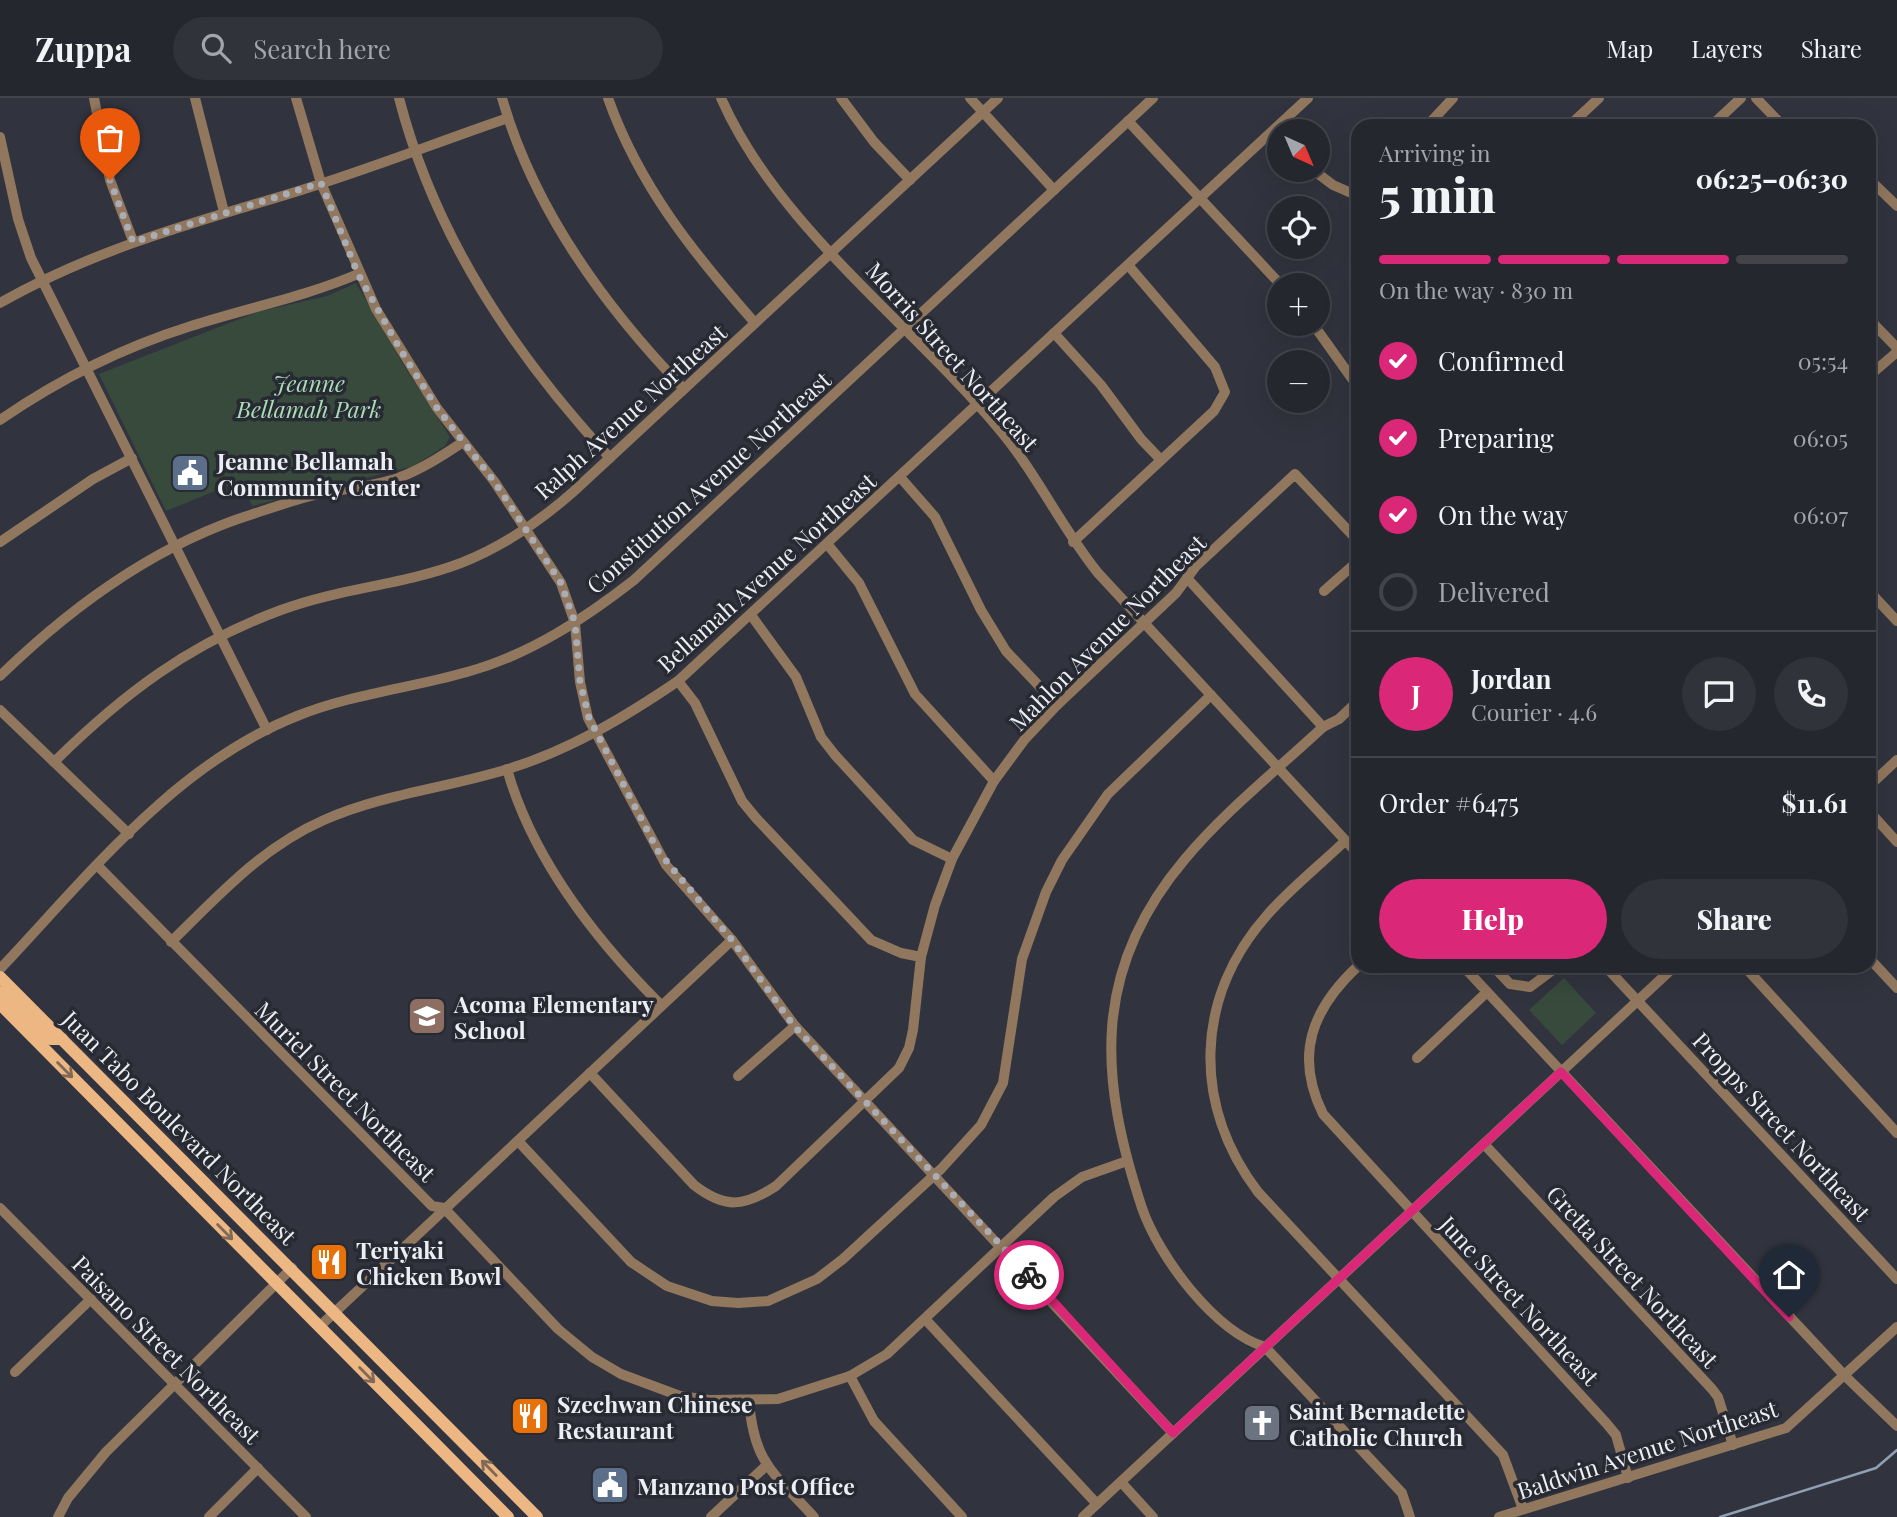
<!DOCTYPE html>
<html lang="en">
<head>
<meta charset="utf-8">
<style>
  :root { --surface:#25272e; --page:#31333a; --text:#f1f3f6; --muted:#a3a5aa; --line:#42444a; --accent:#db2777 }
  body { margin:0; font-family:"Playfair Display",serif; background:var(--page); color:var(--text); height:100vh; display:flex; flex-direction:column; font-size:26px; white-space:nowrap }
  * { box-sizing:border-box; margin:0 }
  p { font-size:23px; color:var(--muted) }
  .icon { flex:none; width:38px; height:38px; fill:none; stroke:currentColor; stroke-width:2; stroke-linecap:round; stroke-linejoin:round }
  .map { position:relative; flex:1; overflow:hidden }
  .panel { position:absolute; left:1351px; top:21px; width:525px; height:854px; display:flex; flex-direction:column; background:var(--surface); border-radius:21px; box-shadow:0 7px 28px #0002,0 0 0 2px var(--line) }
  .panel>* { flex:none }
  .needle { width:46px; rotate:136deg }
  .fabs { position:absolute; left:1267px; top:21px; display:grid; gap:14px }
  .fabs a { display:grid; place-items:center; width:63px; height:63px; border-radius:50%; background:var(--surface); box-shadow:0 7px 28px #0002,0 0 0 2px var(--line); font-size:35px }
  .pin { position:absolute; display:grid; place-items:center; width:60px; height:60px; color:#fff; margin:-72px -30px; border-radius:50% 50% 50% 0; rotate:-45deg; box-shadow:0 0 7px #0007 }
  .pin .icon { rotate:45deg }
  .courier { position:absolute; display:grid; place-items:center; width:70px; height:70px; margin:-35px; border:5px solid #db2777; border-radius:50%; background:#fff; color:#222; box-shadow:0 2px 9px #0007 }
  .overview em { font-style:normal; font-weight:800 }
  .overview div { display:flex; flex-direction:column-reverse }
  .overview { display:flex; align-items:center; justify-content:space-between; height:119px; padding:0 28px }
  h1 { font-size:46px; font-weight:800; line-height:52px }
  .bar { display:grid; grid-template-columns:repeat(4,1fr); gap:10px 7px; align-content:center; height:84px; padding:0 28px }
  .bar i { height:9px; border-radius:5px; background:var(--line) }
  .bar .active { background:var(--accent) }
  .bar p { grid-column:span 4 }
  .line { display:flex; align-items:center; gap:18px; padding:0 28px; border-top:2px solid var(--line) }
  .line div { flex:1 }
  .round { display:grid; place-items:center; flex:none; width:74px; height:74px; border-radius:37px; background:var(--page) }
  ol { padding:0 28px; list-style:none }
  li { display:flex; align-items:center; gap:21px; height:77px }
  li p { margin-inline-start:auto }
  li .icon { padding:7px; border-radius:50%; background:var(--accent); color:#fff; stroke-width:4 }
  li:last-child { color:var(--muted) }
  li i { width:38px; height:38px; border:4px solid var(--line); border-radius:50% }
  .primary-button { display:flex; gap:14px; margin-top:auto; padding:14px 28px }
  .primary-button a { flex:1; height:80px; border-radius:42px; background:var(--accent); color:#fff; font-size:28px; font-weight:800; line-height:80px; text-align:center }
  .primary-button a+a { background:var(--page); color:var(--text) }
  header { display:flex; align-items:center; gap:42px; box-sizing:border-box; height:98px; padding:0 35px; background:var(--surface); border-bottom:2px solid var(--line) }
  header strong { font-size:33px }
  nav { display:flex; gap:38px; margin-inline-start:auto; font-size:24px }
  .search { width:490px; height:63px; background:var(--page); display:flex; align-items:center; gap:18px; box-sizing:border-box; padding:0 24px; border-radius:38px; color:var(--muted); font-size:26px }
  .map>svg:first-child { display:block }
</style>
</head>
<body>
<header>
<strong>Zuppa</strong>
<div class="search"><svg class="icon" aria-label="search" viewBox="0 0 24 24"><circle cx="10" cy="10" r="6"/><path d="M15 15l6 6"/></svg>Search here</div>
<nav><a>Map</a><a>Layers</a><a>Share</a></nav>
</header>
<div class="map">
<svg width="1897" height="1419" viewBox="0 0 1897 1419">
  <rect width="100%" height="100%" fill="#31343e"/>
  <!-- green -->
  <g fill="#374a3b">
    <polygon points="356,185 403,266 450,339 445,348 414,368 252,408 242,382 166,413 99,276 257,214 327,198"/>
    <polygon points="1564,880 1596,915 1562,947 1529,912"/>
  </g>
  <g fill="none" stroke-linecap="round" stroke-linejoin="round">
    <!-- stream -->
    <polyline stroke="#90a0b4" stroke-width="2.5" points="1720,1419 1876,1370 1897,1352"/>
    <!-- minor -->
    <g stroke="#91775e" stroke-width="10">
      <polyline points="94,0 110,82 133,143"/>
      <polyline points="195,0 224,114"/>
      <polyline points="296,0 321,85 376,211 437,310 494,383 561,485 575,525 580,584 588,620 666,767 732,842 795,928 1173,1335"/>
      <path d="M399 0C435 139 514 256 610 360"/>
      <path d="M502 0C534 112 604 208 684 291"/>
      <path d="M608 0C639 88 695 157 755 225"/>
      <path d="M721 0C777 128 911 225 999 331 1037 376 1061 429 1098 475L1358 756"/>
      <polyline points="841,0 874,44 910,82"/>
      <polyline points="970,0 1054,92"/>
      <polyline points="1756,0 1783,28"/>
      <polyline points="1128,23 1281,187"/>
      <polyline points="1427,28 1453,0"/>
      <polyline points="1569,28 1599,0"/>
      <polyline points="1711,28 1741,0"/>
      <polyline points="0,39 18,121 31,160 267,632"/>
      <polyline points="1313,72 1333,87 1358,98"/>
      <polyline points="1869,81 1897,108"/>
      <path d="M0 205C86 156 177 129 272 101 352 78 429 47 508 20"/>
      <polyline points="1869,221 1897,250"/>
      <polyline points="1313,226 1358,289"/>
      <polyline points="1054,235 1101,287 1141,341 1161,362"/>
      <polyline points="1869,278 1897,254"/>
      <path d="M0 322C58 282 124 249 191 228 247 210 304 199 358 176"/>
      <polyline points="900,379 935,419 981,512 1006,553 1057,607"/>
      <polyline points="0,444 93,381 132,360"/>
      <polyline points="1073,444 1214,313 1225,294 1215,269 1128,167"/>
      <polyline points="828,447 859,485 915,596 994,683"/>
      <polyline points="1187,480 1323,629"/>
      <polyline points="1324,493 1358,463"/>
      <polyline points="1869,493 1897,523"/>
      <polyline points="751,517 796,579 821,639 835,657 913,742 952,761"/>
      <path d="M0 578C72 508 157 446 253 416 274 409 294 402 315 397 342 391 372 389 398 380 422 371 442 358 463 344"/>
      <polyline points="678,583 695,605 742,703 756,720 871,842 901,855 921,859"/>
      <path d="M1358 603 1339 621 1323 629C1277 672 1225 713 1185 761 1091 872 1099 980 1142 1110 1159 1159 1214 1233 1265 1249L1402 1395 1410 1419"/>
      <polyline points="0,612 129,736"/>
      <path d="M54 664C123 596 189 546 281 512 340 490 403 487 461 465 502 449 540 423 573 394L998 0"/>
      <path d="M507 671C532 760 597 843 661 907"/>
      <polyline points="1869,688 1897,662"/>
      <polyline points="1869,713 1897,744"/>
      <path d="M1345 743C1320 767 1291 790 1268 816 1194 899 1192 1007 1258 1094L1503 1357 1523 1411"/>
      <polyline points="98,768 432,1108 444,1110 558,1231 592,1259 621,1276 680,1298 709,1302 778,1301 850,1278 887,1256 1054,1099 1082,1079 1127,1063"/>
      <path d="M171 844C218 798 262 749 324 722 383 696 447 690 508 671 570 652 625 619 678 583L1308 0"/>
      <polyline points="1869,860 1897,890"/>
      <path d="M1358 868C1312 911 1294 957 1323 1016L1607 1326 1616 1337 1628 1380"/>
      <polyline points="1463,868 1844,1277 1897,1328"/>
      <polyline points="1493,868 1510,886 1530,889 1558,868"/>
      <polyline points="1605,868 1897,1181"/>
      <polyline points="1744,868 1897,1035"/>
      <path d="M0 871C88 778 175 666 297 618 352 596 411 590 467 574 529 557 584 521 634 482L1153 0"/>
      <polyline points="1417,960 1487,894"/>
      <path d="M590 975 694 1087C725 1111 744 1109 776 1088L899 970 909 950 913 932 921 859 935 807 952 761 994 683 1025 641 1057 607 1176 495 1196 468 1295 376 1358 443"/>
      <polyline points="738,978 795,928"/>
      <polyline points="518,1043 631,1164 667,1188 712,1203 738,1205 768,1203 817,1181 843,1161 941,1071 981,1027 1003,985 1022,861 1046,794 1062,762 1108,696 1211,597"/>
      <polyline points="1484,1046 1712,1291 1718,1299 1733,1347"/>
      <polyline points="0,1110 306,1419"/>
      <polyline points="926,1222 1097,1406"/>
      <polyline points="319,1229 732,842"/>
      <polyline points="15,1274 91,1201"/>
      <polyline points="850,1278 874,1323 962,1419"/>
      <path d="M749 1303C754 1366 774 1375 814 1419"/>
      <polyline points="1121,1384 1153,1419"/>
      <polyline points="58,1419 68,1400 106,1354 292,1170"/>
      <polyline points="209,1419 258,1370"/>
      <polyline points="711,1419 767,1367"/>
      <polyline points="1083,1419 1675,868"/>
      <polyline points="1499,1419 1786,1330 1897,1229"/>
    </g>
    <!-- major -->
    <g stroke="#edb784" stroke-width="12">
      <polyline points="0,879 537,1419"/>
      <polyline points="0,894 50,941 62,941"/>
      <polyline points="0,906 508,1419"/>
    </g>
  </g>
  <!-- one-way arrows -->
  <defs><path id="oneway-shaft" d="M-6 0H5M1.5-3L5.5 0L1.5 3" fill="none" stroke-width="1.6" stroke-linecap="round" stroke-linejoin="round" transform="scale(1.75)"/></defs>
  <g stroke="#816957">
    <use href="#oneway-shaft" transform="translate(65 972) rotate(45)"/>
    <use href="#oneway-shaft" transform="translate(225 1134) rotate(45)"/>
    <use href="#oneway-shaft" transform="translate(367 1277) rotate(45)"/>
    <use href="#oneway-shaft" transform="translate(489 1370) rotate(-134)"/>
  </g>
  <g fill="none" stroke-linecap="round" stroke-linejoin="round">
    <!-- done -->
    <polyline stroke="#abadb4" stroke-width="7" stroke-dasharray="0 12.6" points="110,82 133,144 321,85 358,176 400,251 437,310 494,383 561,485 575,525 580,584 589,620 658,753 732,842 794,928 1029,1177"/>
    <!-- route -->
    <polyline stroke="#db2777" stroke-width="9" points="1029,1177 1173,1335 1561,974 1789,1219"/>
  </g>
  <!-- icons -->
  <defs>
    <g id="civic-square" transform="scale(2.0125)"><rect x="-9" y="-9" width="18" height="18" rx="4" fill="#5c6f8a" stroke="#282a33"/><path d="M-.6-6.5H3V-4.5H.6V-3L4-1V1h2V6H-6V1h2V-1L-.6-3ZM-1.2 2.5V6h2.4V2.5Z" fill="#fff"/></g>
    <g id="school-square" transform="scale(2.0125)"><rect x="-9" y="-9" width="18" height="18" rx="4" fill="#8d6e63" stroke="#282a33"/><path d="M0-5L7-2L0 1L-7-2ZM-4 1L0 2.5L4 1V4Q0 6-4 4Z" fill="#fff"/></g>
    <g id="restaurant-square" transform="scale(2.0125)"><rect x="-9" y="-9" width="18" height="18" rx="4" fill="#e8710a" stroke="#282a33"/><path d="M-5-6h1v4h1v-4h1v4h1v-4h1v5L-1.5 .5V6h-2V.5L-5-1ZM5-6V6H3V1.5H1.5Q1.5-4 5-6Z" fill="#fff"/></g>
    <g id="church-square" transform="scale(2.0125)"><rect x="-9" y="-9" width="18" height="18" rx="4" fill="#6b7280" stroke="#282a33"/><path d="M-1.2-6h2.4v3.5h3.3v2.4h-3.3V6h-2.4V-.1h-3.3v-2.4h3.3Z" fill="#fff"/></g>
  </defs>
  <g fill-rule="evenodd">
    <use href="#civic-square" x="190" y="375"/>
    <use href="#school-square" x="427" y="918"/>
    <use href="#restaurant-square" x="329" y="1164"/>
    <use href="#restaurant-square" x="530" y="1318"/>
    <use href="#church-square" x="1262" y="1325"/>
    <use href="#civic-square" x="610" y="1387"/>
  </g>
  <g text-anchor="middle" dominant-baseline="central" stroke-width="7" stroke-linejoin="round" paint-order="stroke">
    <!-- street labels -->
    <g font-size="23" fill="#eceef4" stroke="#282a33">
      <text transform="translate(953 258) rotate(48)">Morris Street Northeast</text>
      <text transform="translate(630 313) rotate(-42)">Ralph Avenue Northeast</text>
      <text transform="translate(708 384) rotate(-42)">Constitution Avenue Northeast</text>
      <text transform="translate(766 474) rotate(-42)">Bellamah Avenue Northeast</text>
      <text transform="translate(1107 534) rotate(-45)">Mahlon Avenue Northeast</text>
      <text transform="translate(346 993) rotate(45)">Muriel Street Northeast</text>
      <text transform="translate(1782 1028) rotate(47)">Propps Street Northeast</text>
      <text transform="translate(180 1029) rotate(45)">Juan Tabo Boulevard Northeast</text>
      <text transform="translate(1633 1178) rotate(47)">Gretta Street Northeast</text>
      <text transform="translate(1520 1202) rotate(47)">June Street Northeast</text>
      <text transform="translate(167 1251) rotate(45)">Paisano Street Northeast</text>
      <text transform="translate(1647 1351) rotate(-18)">Baldwin Avenue Northeast</text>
    </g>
    <!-- park labels -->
    <g font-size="23" font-style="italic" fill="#a9ddb5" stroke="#282a33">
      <text x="309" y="284">Jeanne<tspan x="309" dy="26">Bellamah Park</tspan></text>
    </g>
    <!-- poi labels -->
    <g font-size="23" font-weight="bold" fill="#eceef4" stroke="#282a33" text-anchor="start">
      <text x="217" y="362">Jeanne Bellamah<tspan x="217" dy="26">Community Center</tspan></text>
      <text x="454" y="905">Acoma Elementary<tspan x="454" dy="26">School</tspan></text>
      <text x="356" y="1151">Teriyaki<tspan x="356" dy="26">Chicken Bowl</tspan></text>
      <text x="557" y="1305">Szechwan Chinese<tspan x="557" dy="26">Restaurant</tspan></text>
      <text x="1289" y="1312">Saint Bernadette<tspan x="1289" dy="26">Catholic Church</tspan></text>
      <text x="637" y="1387">Manzano Post Office</text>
    </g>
  </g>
</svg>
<div class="fabs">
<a><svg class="needle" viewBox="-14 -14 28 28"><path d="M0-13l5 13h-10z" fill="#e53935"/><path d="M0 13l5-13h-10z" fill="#a3a5aa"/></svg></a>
<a><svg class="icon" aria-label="locate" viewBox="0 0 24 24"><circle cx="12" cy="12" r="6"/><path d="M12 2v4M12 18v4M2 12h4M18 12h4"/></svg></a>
<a>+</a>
<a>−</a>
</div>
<div class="pin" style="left:110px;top:82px;background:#ea580c"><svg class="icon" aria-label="bag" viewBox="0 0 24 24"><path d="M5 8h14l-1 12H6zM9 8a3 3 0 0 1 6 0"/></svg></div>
<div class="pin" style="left:1789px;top:1219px;background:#1f2937"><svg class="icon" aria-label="home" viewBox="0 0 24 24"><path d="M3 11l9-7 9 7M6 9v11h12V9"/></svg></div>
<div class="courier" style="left:1029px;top:1177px"><svg class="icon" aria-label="bike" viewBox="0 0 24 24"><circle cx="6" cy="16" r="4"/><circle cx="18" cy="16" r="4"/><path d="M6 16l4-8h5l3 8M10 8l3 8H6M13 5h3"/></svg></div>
<section class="panel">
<div class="overview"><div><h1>5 min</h1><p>Arriving in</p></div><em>06:25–06:30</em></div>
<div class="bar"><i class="active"></i><i class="active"></i><i class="active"></i><i></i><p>On the way · 830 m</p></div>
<ol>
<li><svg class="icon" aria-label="check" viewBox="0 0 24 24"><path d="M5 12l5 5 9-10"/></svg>Confirmed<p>05:54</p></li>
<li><svg class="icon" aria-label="check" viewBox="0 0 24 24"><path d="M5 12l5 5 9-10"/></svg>Preparing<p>06:05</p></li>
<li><svg class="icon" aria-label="check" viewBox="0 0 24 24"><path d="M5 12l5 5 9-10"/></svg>On the way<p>06:07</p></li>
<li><i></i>Delivered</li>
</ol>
<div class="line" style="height:126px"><b class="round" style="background:var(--accent);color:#fff">J</b><div><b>Jordan</b><p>Courier · 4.6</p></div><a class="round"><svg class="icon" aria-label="chat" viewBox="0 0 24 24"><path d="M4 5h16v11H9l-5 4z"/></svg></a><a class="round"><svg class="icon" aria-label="phone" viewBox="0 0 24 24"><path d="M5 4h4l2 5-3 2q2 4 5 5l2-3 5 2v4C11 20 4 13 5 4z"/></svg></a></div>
<div class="line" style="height:91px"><div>Order #6475</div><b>$11.61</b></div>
<div class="primary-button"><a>Help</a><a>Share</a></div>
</section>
</div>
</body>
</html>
